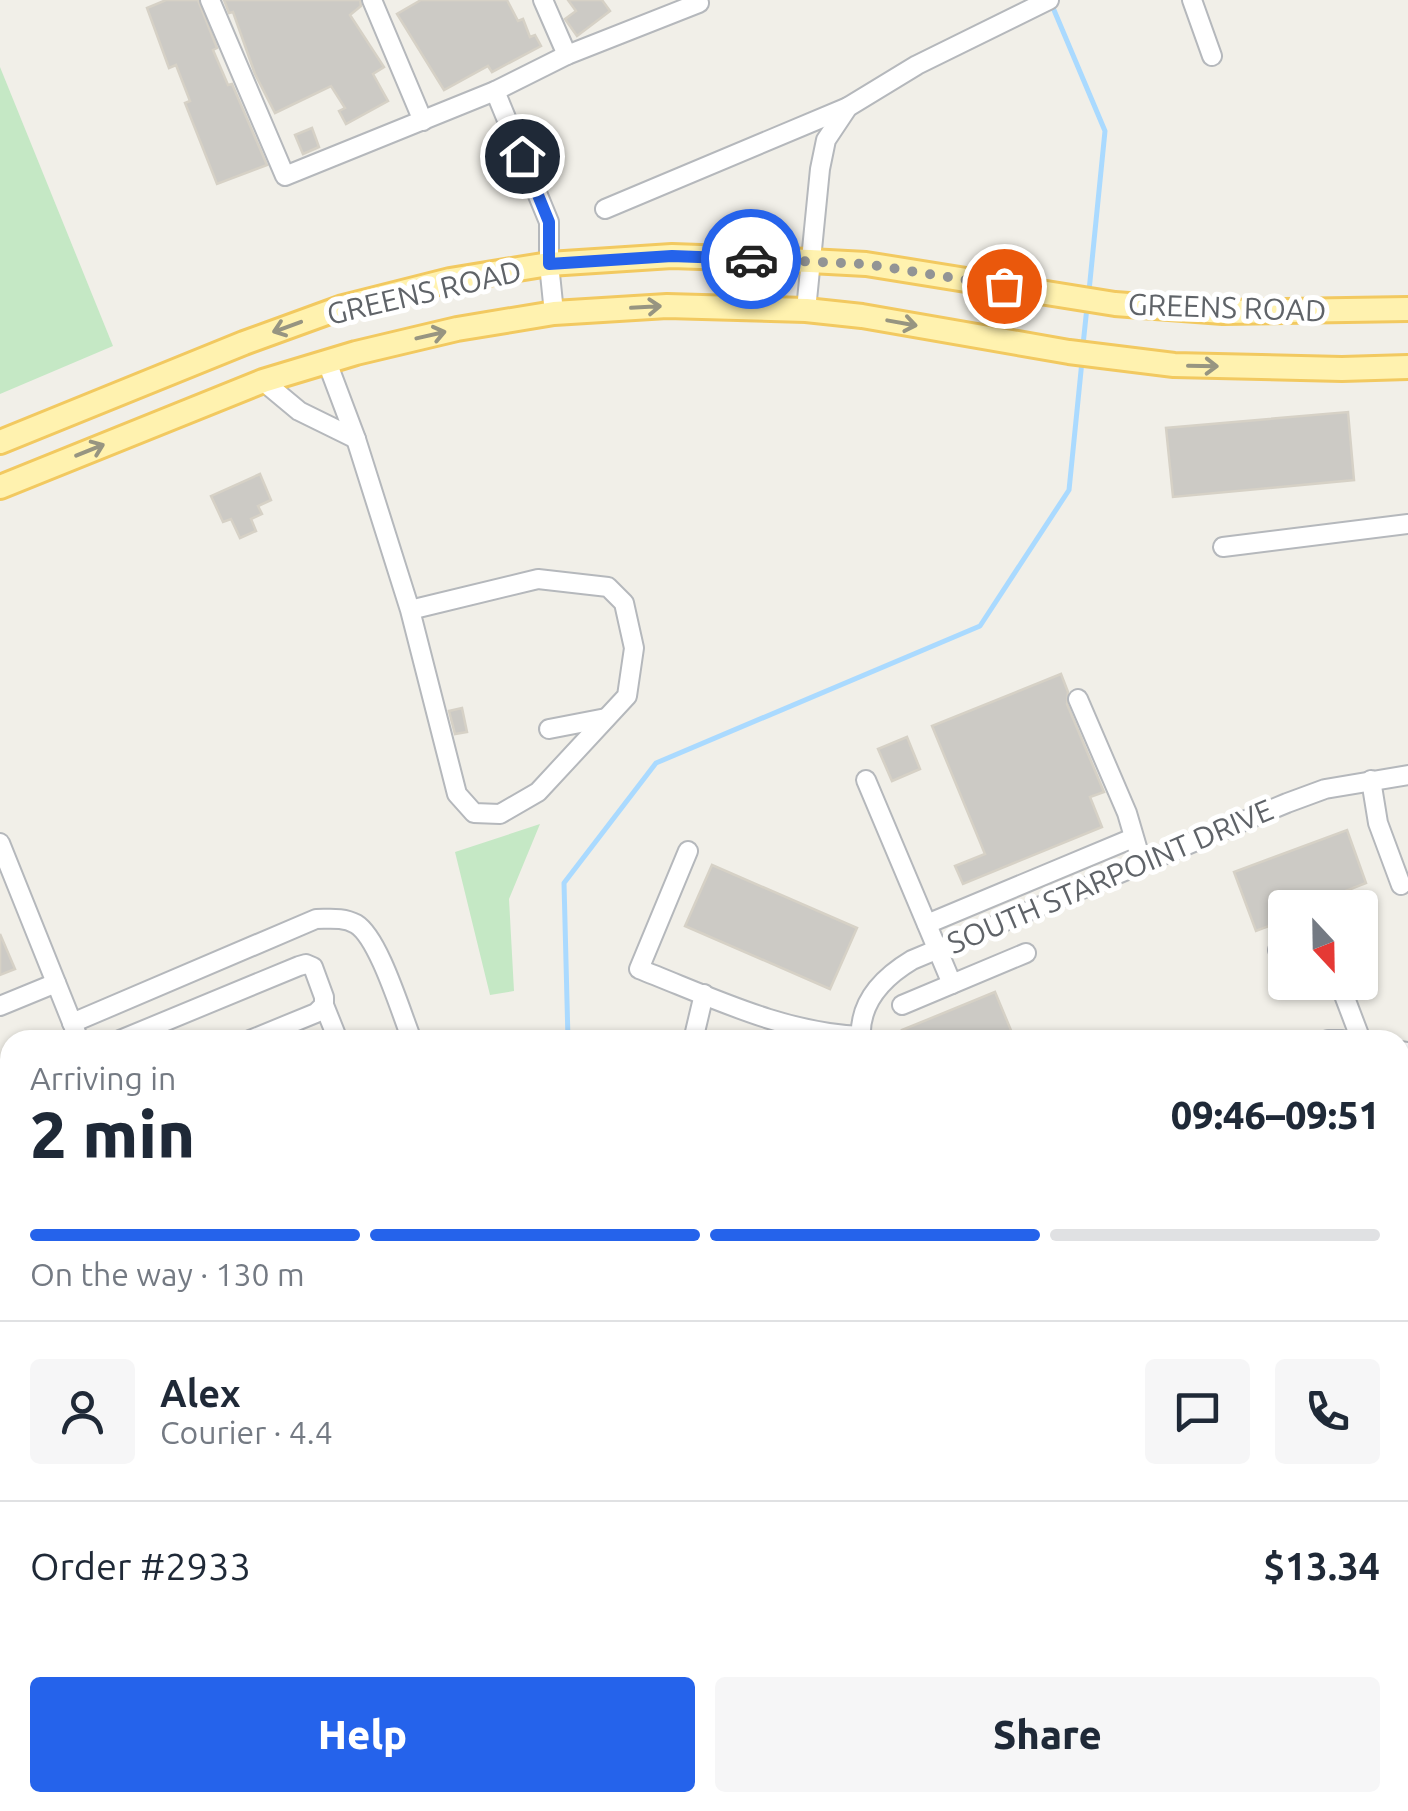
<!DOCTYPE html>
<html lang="en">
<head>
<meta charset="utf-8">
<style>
  :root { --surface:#fff; --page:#f6f6f7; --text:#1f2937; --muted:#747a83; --line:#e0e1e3; --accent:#2563eb }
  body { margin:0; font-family:Ubuntu,sans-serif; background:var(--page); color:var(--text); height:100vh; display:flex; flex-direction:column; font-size:38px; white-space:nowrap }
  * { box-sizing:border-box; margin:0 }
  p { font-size:32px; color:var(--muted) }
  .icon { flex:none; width:55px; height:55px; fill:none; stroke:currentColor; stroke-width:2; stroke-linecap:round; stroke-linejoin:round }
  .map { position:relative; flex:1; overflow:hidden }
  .details { position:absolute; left:0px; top:1030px; width:1410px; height:782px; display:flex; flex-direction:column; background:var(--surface); border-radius:30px 30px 0 0; box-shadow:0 2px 8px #0004 }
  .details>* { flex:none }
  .needle { width:65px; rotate:158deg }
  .fabs { position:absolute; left:1268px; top:890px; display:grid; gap:20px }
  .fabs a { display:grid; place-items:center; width:110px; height:110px; border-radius:10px; background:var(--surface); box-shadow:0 2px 8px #0004; font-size:50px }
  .pin { position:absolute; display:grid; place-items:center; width:85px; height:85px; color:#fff; margin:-42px; border:5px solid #fff; border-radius:50%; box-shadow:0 2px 10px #0007 }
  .courier { position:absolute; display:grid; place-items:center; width:100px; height:100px; margin:-50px; border:8px solid #2563eb; border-radius:50%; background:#fff; color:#222; box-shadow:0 2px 12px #0007 }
  .head em { font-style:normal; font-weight:800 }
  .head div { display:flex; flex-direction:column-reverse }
  .head { display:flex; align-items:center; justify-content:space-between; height:170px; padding:0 30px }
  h1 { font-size:65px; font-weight:800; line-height:75px }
  .bar { display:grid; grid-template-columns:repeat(4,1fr); gap:15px 10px; align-content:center; height:120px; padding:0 30px }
  .bar i { height:12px; border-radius:8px; background:var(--line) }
  .bar .selected { background:var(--accent) }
  .bar p { grid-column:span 4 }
  .line { display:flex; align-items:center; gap:25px; padding:0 30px; border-top:2px solid var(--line) }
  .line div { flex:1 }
  .round { display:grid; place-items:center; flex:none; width:105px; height:105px; border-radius:10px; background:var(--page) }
  .button { display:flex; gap:20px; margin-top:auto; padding:20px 30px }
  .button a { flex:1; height:115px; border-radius:10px; background:var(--accent); color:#fff; font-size:40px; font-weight:800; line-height:115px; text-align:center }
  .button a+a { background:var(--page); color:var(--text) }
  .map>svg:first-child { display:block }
</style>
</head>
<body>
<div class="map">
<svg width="1408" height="1811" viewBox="0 0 1408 1811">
  <rect width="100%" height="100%" fill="#f1efe8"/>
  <!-- green -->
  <g fill="#c5e8c5">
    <polygon points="0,67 113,346 0,394"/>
    <polygon points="540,824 509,899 514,991 490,995 455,852"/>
  </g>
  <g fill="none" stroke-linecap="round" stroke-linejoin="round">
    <!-- stream -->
    <g stroke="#aadaff" stroke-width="5">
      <polyline points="1051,3 1105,131 1089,291"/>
      <polyline points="1083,345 1087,307"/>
      <polyline points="568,1040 564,883 656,763 980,626 1069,490 1082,361"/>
    </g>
  </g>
  <!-- building -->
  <g fill="#cccac5" stroke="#d6d1c6" stroke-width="2.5">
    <polygon points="166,0 198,0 217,48 213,50 228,85 232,84 267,165 217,184 185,103 190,101 176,65 169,68 147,8"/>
    <polygon points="224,0 360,0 361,6 350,15 384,67 373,74 388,101 346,124 339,111 345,108 331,86 275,113 255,74 233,12 229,13"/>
    <polygon points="421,0 507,0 518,21 523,19 530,37 535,35 541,46 492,72 488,66 444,90 397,14"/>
    <polygon points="568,0 602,0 610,11 577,36 565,19 576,11"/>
    <polygon points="312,128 319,147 303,154 295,135"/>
    <polygon points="1348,412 1354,480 1173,497 1166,428"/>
    <polygon points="260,474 271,500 258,506 262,514 251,519 256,531 240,538 231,519 223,522 211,496"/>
    <polygon points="1061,674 1068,692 1067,704 1104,792 1090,797 1102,827 963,884 955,866 985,854 932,726"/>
    <polygon points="462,708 467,732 455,734 449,711"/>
    <polygon points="907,737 920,769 892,781 878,749"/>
    <polygon points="1347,830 1366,883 1338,894 1341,900 1320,908 1285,908 1285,920 1256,931 1234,872"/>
    <polygon points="712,865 857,928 830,989 685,926"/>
    <polygon points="0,934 15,969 0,975"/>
    <polygon points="995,992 1015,1040 906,1040 902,1030"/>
  </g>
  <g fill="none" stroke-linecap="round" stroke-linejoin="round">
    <!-- minor casing -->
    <g stroke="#b5b8bc" stroke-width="22">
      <g id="minor">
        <polyline points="210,0 285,176 495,91 567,55 699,3"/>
        <polyline points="372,0 423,121"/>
        <polyline points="543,0 567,55"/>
        <polyline points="1192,0 1212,56"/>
        <polyline points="495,91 549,222 549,264 554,313"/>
        <polyline points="605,209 848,107"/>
        <polyline points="806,310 820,169 826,140 848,107 917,65 1049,0"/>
        <polyline points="327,362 356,439 410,610 457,794 474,813 500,814 538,792 627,696 634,648 624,603 608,587 538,579 410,610"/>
        <polyline points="263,381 299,411 356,439"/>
        <polyline points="1223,547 1408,524"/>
        <polyline points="1078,699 1127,813 1137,847"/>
        <polyline points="549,729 606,718"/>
        <polyline points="866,780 952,984"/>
        <polyline points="1371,780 1378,823 1401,885"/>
        <polyline points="0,843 79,1040"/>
        <path d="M688 851 639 969C711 997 783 1033 861 1036"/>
        <polyline points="927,924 1133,838"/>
        <polyline points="1278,950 1285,947"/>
        <polyline points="1339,982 1361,1040"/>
        <polyline points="324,1005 338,1040"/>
        <polyline points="902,1005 1026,953"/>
        <polyline points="0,1006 56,983"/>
        <path d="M72 1023 316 919C330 919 343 917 356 924 379 938 401 1013 412 1040"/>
        <polyline points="120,1040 299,966 306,964 313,967 324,997 324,1005 316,1013 250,1040"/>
        <polyline points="696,1040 695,1032 704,994"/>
        <path d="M861 1040C858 1003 882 978 912 960L1287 803 1325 789 1408 775"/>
        <polyline points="1328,1040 1342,1040"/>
        <polyline points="1400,1051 1408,1052"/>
        <polyline points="0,1135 10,1131"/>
        <polyline points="1400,1180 1408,1136"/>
        <polyline points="1400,1266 1408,1267"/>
        <polyline points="0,1353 10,1379"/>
        <polyline points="1400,1428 1408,1471"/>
        <polyline points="1400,1710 1408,1706"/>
        <polyline points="187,1802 191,1811"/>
        <polyline points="350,1811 371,1802"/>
        <polyline points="1130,1811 1158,1802"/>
      </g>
    </g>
    <!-- major casing -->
    <g stroke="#f2c960" stroke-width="28">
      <g id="major">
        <polyline points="0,442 244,343 343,307 450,280 549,264 672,256 810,261 866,264 1115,304 1223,312 1408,309"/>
        <polyline points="0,487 263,381 356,353 457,329 554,313 667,306 806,310 862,316 1069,352 1174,365 1342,369 1408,367"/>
      </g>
    </g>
    <!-- highway casing -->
    <g stroke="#f9ab00" stroke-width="30">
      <g id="highway">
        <polyline points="1400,1586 1408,1582"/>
        <polyline points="1400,1615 1408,1612"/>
        <polyline points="749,1811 782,1802"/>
        <polyline points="863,1811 891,1802"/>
      </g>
    </g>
    <!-- minor -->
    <use href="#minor" stroke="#fff" stroke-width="18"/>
    <!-- major -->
    <use href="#major" stroke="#fff2af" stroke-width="22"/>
    <!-- highway -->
    <use href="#highway" stroke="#fde293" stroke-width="25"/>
  </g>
  <!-- one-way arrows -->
  <defs><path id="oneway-shaft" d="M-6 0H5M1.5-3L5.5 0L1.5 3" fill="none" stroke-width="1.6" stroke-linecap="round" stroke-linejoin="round" transform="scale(2.5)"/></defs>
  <g stroke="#979581">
    <use href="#oneway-shaft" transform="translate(646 307) rotate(-3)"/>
    <use href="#oneway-shaft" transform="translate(902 323) rotate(10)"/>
    <use href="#oneway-shaft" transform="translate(287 327) rotate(160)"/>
    <use href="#oneway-shaft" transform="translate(431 335) rotate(-13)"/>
    <use href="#oneway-shaft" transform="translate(1203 366) rotate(1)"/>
    <use href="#oneway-shaft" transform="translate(90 450) rotate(-22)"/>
  </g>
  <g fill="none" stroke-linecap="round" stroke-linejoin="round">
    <!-- done -->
    <polyline stroke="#929495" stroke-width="10" stroke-dasharray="0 18" points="751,259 866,264 1004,286"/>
    <!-- route -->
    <polyline stroke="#2563eb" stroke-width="12" points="522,156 549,222 549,264 672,256 751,259"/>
  </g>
  <g text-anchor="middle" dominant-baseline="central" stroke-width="10" stroke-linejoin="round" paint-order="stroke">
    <!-- street labels -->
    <g font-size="30" fill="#5f6368" stroke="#fff">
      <text transform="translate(424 292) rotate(-13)">GREENS ROAD</text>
      <text transform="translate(1227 307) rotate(2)">GREENS ROAD</text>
      <text transform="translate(1110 876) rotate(-23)">SOUTH STARPOINT DRIVE</text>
    </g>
  </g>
</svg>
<div class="fabs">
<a><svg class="needle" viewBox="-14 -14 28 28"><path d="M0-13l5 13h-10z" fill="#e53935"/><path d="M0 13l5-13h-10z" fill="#747a83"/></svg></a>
</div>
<div class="pin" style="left:1004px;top:286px;background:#ea580c"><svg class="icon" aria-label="bag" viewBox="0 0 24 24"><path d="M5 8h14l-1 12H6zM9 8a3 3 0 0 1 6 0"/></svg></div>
<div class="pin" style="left:522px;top:156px;background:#1f2937"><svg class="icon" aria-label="home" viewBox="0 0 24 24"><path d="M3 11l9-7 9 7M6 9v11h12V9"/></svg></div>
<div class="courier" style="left:751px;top:259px"><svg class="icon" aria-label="car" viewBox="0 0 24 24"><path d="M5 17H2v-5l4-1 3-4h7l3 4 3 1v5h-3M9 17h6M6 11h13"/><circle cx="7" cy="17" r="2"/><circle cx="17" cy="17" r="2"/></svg></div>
<section class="details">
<div class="head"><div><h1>2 min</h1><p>Arriving in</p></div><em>09:46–09:51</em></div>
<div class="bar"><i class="selected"></i><i class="selected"></i><i class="selected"></i><i></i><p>On the way · 130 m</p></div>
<div class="line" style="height:180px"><a class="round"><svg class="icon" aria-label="person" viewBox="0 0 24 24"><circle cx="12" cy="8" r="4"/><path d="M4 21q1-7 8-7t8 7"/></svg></a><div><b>Alex</b><p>Courier · 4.4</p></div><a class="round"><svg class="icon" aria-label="chat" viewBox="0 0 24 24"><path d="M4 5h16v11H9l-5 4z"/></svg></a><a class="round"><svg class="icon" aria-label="phone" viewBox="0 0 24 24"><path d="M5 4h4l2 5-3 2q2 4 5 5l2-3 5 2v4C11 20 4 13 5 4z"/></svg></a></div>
<div class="line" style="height:130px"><div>Order #2933</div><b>$13.34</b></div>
<div class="button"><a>Help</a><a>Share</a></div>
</section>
</div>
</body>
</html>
